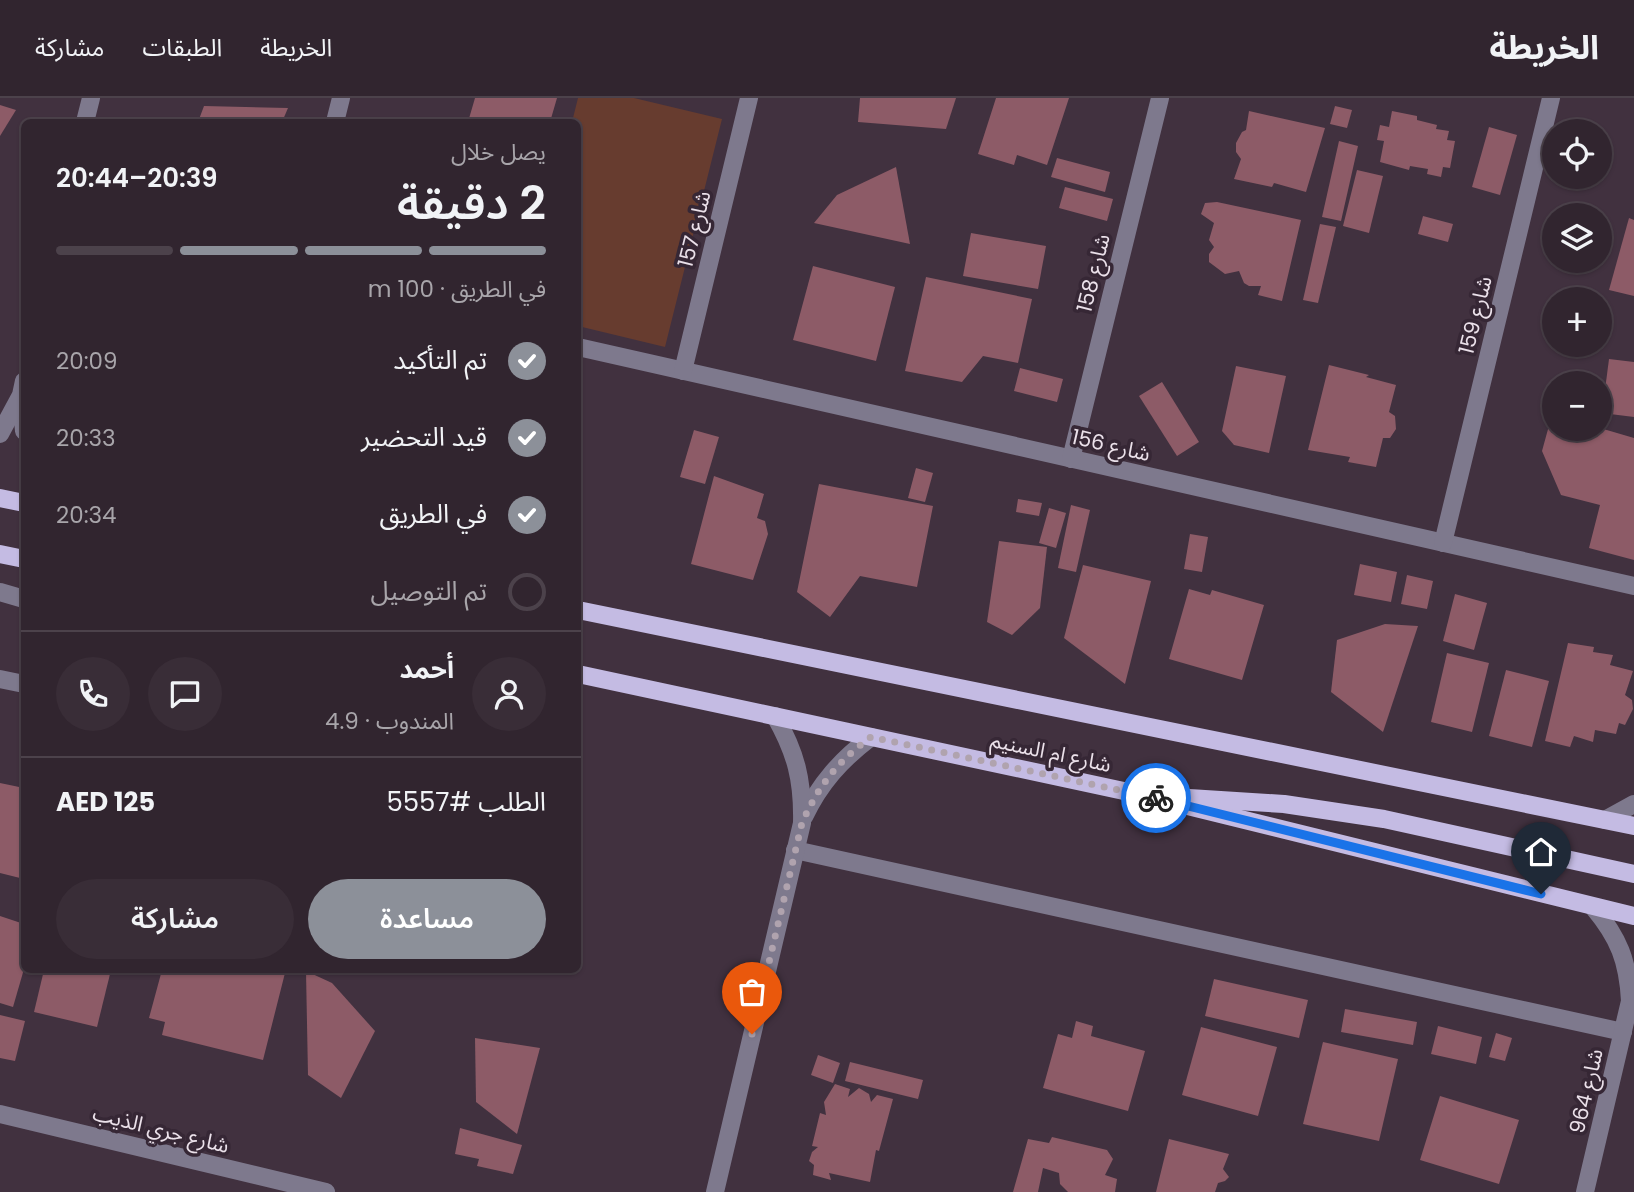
<!DOCTYPE html>
<html lang="ar">
<head>
<meta charset="utf-8">
<style>
  :root { --surface:#31252f; --page:#392d37; --text:#f1f3f6; --muted:#a8a5aa; --line:#4c424b; --accent:#8c9099 }
  body { margin:0; font-family:Poppins,"Noto Sans Arabic",sans-serif; background:var(--page); color:var(--text); direction:rtl; height:100vh; display:flex; flex-direction:column; font-size:26px; white-space:nowrap }
  * { box-sizing:border-box; margin:0 }
  p { font-size:23px; color:var(--muted) }
  .icon { flex:none; width:38px; height:38px; fill:none; stroke:currentColor; stroke-width:2; stroke-linecap:round; stroke-linejoin:round }
  .map { position:relative; flex:1; overflow:hidden; direction:ltr }
  .side { position:absolute; left:21px; top:21px; width:560px; height:854px; display:flex; flex-direction:column; background:var(--surface); border-radius:10px; box-shadow:0 2px 5px #0004,0 0 0 2px var(--line); direction:rtl }
  .side>* { flex:none }
  .fabs { position:absolute; left:1542px; top:21px; display:grid; gap:14px }
  .fabs a { display:grid; place-items:center; width:70px; height:70px; border-radius:50%; background:var(--surface); box-shadow:0 2px 5px #0004,0 0 0 2px var(--line); font-size:35px }
  .pin { position:absolute; display:grid; place-items:center; width:60px; height:60px; color:#fff; margin:-72px -30px; border-radius:50% 50% 50% 0; rotate:-45deg; box-shadow:0 0 7px #0007 }
  .pin .icon { rotate:45deg }
  .courier { position:absolute; display:grid; place-items:center; width:70px; height:70px; margin:-35px; border:5px solid #1a73e8; border-radius:50%; background:#fff; color:#222; box-shadow:0 2px 9px #0007 }
  .headline em { font-style:normal; font-weight:600 }
  .headline div { display:flex; flex-direction:column-reverse }
  .headline { display:flex; align-items:center; justify-content:space-between; height:119px; padding:0 35px }
  h1 { font-size:46px; font-weight:600; line-height:52px }
  .bar { display:grid; grid-template-columns:repeat(4,1fr); gap:10px 7px; align-content:center; height:84px; padding:0 35px }
  .bar i { height:9px; border-radius:5px; background:var(--line) }
  .bar .on { background:var(--accent) }
  .bar p { grid-column:span 4 }
  .line { display:flex; align-items:center; gap:18px; padding:0 35px; border-top:2px solid var(--line) }
  .line div { flex:1 }
  .round { display:grid; place-items:center; flex:none; width:74px; height:74px; border-radius:37px; background:var(--page) }
  ol { padding:0 35px; list-style:none }
  li { display:flex; align-items:center; gap:21px; height:77px }
  li p { margin-inline-start:auto }
  li .icon { padding:7px; border-radius:50%; background:var(--accent); color:#fff; stroke-width:4 }
  li:last-child { color:var(--muted) }
  li i { width:38px; height:38px; border:4px solid var(--line); border-radius:50% }
  .action { display:flex; gap:14px; margin-top:auto; padding:14px 35px }
  .action a { flex:1; height:80px; border-radius:42px; background:var(--accent); color:#fff; font-size:28px; font-weight:600; line-height:80px; text-align:center }
  .action a+a { background:var(--page); color:var(--text) }
  header { display:flex; align-items:center; gap:42px; box-sizing:border-box; height:98px; padding:0 35px; background:var(--surface); border-bottom:2px solid var(--line) }
  header strong { font-size:33px }
  nav { display:flex; gap:38px; margin-inline-start:auto; font-size:24px }
  .map>svg:first-child { display:block }
</style>
</head>
<body>
<header>
<strong>الخريطة</strong>
<nav><a>الخريطة</a><a>الطبقات</a><a>مشاركة</a></nav>
</header>
<div class="map">
<svg width="1634" height="1094" viewBox="0 0 1634 1094">
  <rect width="100%" height="100%" fill="#41313f"/>
  <!-- green -->
  <polygon fill="#673c2f" points="578,0 634,0 722,21 665,249 578,228 578,24 572,24"/>
  <!-- building -->
  <g fill="#8d5b67">
    <polygon points="475,0 557,0 550,24 468,24"/>
    <polygon points="860,0 956,0 946,31 858,24"/>
    <polygon points="996,0 1069,0 1047,67 1017,57 1014,67 978,56"/>
    <polygon points="0,7 16,12 0,38"/>
    <polygon points="204,8 288,10 282,24 198,24"/>
    <polygon points="1335,8 1352,12 1347,30 1330,26"/>
    <polygon points="1249,13 1325,30 1306,94 1274,85 1272,89 1234,81 1241,61 1236,54 1236,45 1242,34 1246,32"/>
    <polygon points="1392,13 1417,18 1417,22 1437,27 1436,31 1449,33 1447,42 1455,43 1450,70 1443,69 1441,79 1427,76 1428,71 1410,68 1409,72 1380,64 1384,43 1377,42 1380,27 1389,29"/>
    <polygon points="1489,29 1517,37 1500,97 1472,89"/>
    <polygon points="1339,43 1358,48 1341,123 1322,119"/>
    <polygon points="1057,60 1110,74 1105,94 1051,79"/>
    <polygon points="896,69 910,146 814,125 837,97"/>
    <polygon points="1357,72 1383,78 1369,135 1343,128"/>
    <polygon points="1065,89 1113,101 1107,123 1059,110"/>
    <polygon points="1217,104 1301,122 1282,203 1258,197 1261,188 1249,188 1244,185 1239,173 1225,176 1209,164 1209,156 1214,149 1209,142 1214,125 1201,116 1205,105"/>
    <polygon points="1423,118 1453,126 1448,144 1418,136"/>
    <polygon points="1629,120 1634,122 1634,198 1609,192"/>
    <polygon points="1320,126 1336,129 1318,205 1303,202"/>
    <polygon points="971,135 1046,148 1038,191 963,178"/>
    <polygon points="813,168 895,189 876,263 793,242"/>
    <polygon points="926,179 1032,201 1018,265 983,258 962,284 905,273"/>
    <polygon points="1609,261 1634,264 1634,319 1602,315"/>
    <polygon points="1329,267 1369,277 1366,279 1396,287 1389,314 1395,318 1396,331 1390,340 1383,340 1376,369 1348,364 1350,359 1308,352"/>
    <polygon points="1236,268 1286,278 1269,355 1234,347 1222,333"/>
    <polygon points="1020,270 1063,281 1057,304 1014,293"/>
    <polygon points="1162,284 1199,344 1177,358 1139,298"/>
    <polygon points="1553,313 1554,331 1600,330 1634,340 1634,462 1589,450 1600,407 1561,397 1542,353"/>
    <polygon points="694,332 719,339 705,386 680,379"/>
    <polygon points="916,370 933,375 925,404 908,400"/>
    <polygon points="714,378 764,396 757,420 765,423 768,436 753,482 691,466"/>
    <polygon points="819,386 933,408 917,489 860,478 830,519 797,494"/>
    <polygon points="1018,401 1042,405 1039,418 1016,414"/>
    <polygon points="1071,407 1090,412 1076,474 1058,470"/>
    <polygon points="1049,410 1066,415 1056,450 1039,445"/>
    <polygon points="1190,436 1208,439 1202,474 1184,471"/>
    <polygon points="999,443 1047,449 1040,510 1012,537 987,524"/>
    <polygon points="1360,466 1397,474 1391,504 1354,497"/>
    <polygon points="1083,467 1151,483 1125,586 1064,540"/>
    <polygon points="1407,477 1433,483 1427,511 1401,506"/>
    <polygon points="1189,491 1210,497 1212,492 1264,507 1242,582 1169,561"/>
    <polygon points="1455,496 1487,505 1474,552 1443,543"/>
    <polygon points="1385,526 1418,528 1383,634 1331,594 1337,542"/>
    <polygon points="1568,545 1594,549 1593,554 1613,557 1610,567 1633,573 1625,597 1632,602 1633,611 1625,627 1619,625 1616,636 1595,632 1593,644 1574,638 1570,649 1545,643"/>
    <polygon points="1447,555 1489,565 1472,634 1431,624"/>
    <polygon points="1506,572 1549,583 1532,649 1489,638"/>
    <polygon points="0,685 24,690 24,781 0,775"/>
    <polygon points="0,818 24,826 24,871 13,909 0,905"/>
    <polygon points="44,872 111,872 97,929 34,914"/>
    <polygon points="162,872 272,872 285,875 263,962 162,937 165,924 149,920"/>
    <polygon points="306,873 332,885 375,933 341,1000 308,977"/>
    <polygon points="1214,881 1308,902 1299,940 1205,918"/>
    <polygon points="1345,911 1417,924 1413,947 1341,934"/>
    <polygon points="0,917 25,923 15,963 0,960"/>
    <polygon points="1076,923 1093,928 1091,938 1145,953 1128,1013 1043,990 1058,936 1072,940"/>
    <polygon points="1438,928 1482,939 1476,966 1431,956"/>
    <polygon points="1201,929 1277,949 1258,1018 1182,997"/>
    <polygon points="1496,935 1512,940 1505,963 1489,959"/>
    <polygon points="475,940 540,950 517,1036 476,1004"/>
    <polygon points="1323,944 1398,961 1379,1043 1303,1026"/>
    <polygon points="818,957 840,965 833,985 811,977"/>
    <polygon points="850,964 923,982 918,1001 845,983"/>
    <polygon points="835,986 850,991 848,999 859,990 869,996 871,1004 877,997 893,1001 879,1053 876,1052 870,1084 829,1075 831,1082 813,1077 814,1067 809,1063 812,1054 818,1049 812,1048 820,1015 826,1017 824,1004"/>
    <polygon points="1440,998 1519,1022 1499,1086 1420,1062"/>
    <polygon points="460,1030 522,1047 513,1076 477,1068 479,1061 455,1056"/>
    <polygon points="1052,1039 1107,1052 1113,1061 1105,1077 1117,1081 1115,1094 1068,1094 1060,1086 1059,1075 1043,1070 1038,1094 1013,1094 1028,1041 1049,1045"/>
    <polygon points="1169,1041 1229,1056 1223,1071 1229,1079 1225,1083 1218,1085 1215,1094 1156,1094"/>
  </g>
  <g fill="none" stroke-linecap="round" stroke-linejoin="round">
    <!-- minor -->
    <g stroke="#7e798d" stroke-width="18">
      <polyline points="85,24 91,0"/>
      <polyline points="335,24 341,0"/>
      <polyline points="578,249 1634,488"/>
      <polyline points="683,273 749,0"/>
      <polyline points="21,301 24,333"/>
      <polyline points="0,336 21,297 24,283"/>
      <polyline points="1071,361 1160,0"/>
      <polyline points="1443,445 1551,0"/>
      <polyline points="0,494 24,501"/>
      <polyline points="0,581 24,586"/>
      <path d="M804 719C820 685 841 662 871 639"/>
      <polyline points="1605,722 1634,706"/>
      <polyline points="795,752 1623,934"/>
      <polyline points="0,1016 326,1094"/>
      <path d="M715 1094 802 725C803 682 796 655 775 618"/>
      <path d="M1585 1094 1630 903C1628 863 1619 840 1593 809"/>
    </g>
    <!-- major -->
    <g stroke="#c4bbe3" stroke-width="18">
      <polyline points="0,400 24,405"/>
      <polyline points="0,456 24,461"/>
      <polyline points="578,512 1634,728"/>
      <polyline points="578,576 1147,698 1634,818"/>
      <polyline points="1189,700 1284,706 1384,721 1634,776"/>
    </g>
  </g>
  <g fill="none" stroke-linecap="round" stroke-linejoin="round">
    <!-- done -->
    <path stroke="#b0a3ae" stroke-width="7" stroke-dasharray="0 12.6" d="M752 936 802 725C819 687 837 664 871 639L1156 700"/>
    <!-- route -->
    <polyline stroke="#1a73e8" stroke-width="9" points="1156,700 1541,796"/>
  </g>
  <g text-anchor="middle" dominant-baseline="central" stroke-width="7" stroke-linejoin="round" paint-order="stroke">
    <!-- street labels -->
    <g font-size="21" fill="#ebe1ea" stroke="#362735">
      <text transform="translate(694 131) rotate(-76)">شارع 157</text>
      <text transform="translate(1093 175) rotate(-76)">شارع 158</text>
      <text transform="translate(1475 217) rotate(-76)">شارع 159</text>
      <text transform="translate(1111 347) rotate(13)">شارع 156</text>
      <text transform="translate(1051 654) rotate(12)">شارع ام السنيم</text>
      <text transform="translate(1586 993) rotate(-77)">شارع 964</text>
      <text transform="translate(161 1031) rotate(14)">شارع جري الذيب</text>
    </g>
  </g>
</svg>
<div class="fabs">
<a><svg class="icon" aria-label="locate" viewBox="0 0 24 24"><circle cx="12" cy="12" r="6"/><path d="M12 2v4M12 18v4M2 12h4M18 12h4"/></svg></a>
<a><svg class="icon" aria-label="layers" viewBox="0 0 24 24"><path d="M12 4l9 5-9 5-9-5zM3 14l9 5 9-5"/></svg></a>
<a>+</a>
<a>−</a>
</div>
<div class="pin" style="left:752px;top:936px;background:#ea580c"><svg class="icon" aria-label="bag" viewBox="0 0 24 24"><path d="M5 8h14l-1 12H6zM9 8a3 3 0 0 1 6 0"/></svg></div>
<div class="pin" style="left:1541px;top:796px;background:#1f2937"><svg class="icon" aria-label="home" viewBox="0 0 24 24"><path d="M3 11l9-7 9 7M6 9v11h12V9"/></svg></div>
<div class="courier" style="left:1156px;top:700px"><svg class="icon" aria-label="bike" viewBox="0 0 24 24"><circle cx="6" cy="16" r="4"/><circle cx="18" cy="16" r="4"/><path d="M6 16l4-8h5l3 8M10 8l3 8H6M13 5h3"/></svg></div>
<section class="side">
<div class="headline"><div><h1>2 دقيقة</h1><p>يصل خلال</p></div><em>20:39–20:44</em></div>
<div class="bar"><i class="on"></i><i class="on"></i><i class="on"></i><i></i><p>في الطريق · 100 m</p></div>
<ol>
<li><svg class="icon" aria-label="check" viewBox="0 0 24 24"><path d="M5 12l5 5 9-10"/></svg>تم التأكيد<p>20:09</p></li>
<li><svg class="icon" aria-label="check" viewBox="0 0 24 24"><path d="M5 12l5 5 9-10"/></svg>قيد التحضير<p>20:33</p></li>
<li><svg class="icon" aria-label="check" viewBox="0 0 24 24"><path d="M5 12l5 5 9-10"/></svg>في الطريق<p>20:34</p></li>
<li><i></i>تم التوصيل</li>
</ol>
<div class="line" style="height:126px"><a class="round"><svg class="icon" aria-label="person" viewBox="0 0 24 24"><circle cx="12" cy="8" r="4"/><path d="M4 21q1-7 8-7t8 7"/></svg></a><div><b>أحمد</b><p>المندوب · 4.9</p></div><a class="round"><svg class="icon" aria-label="chat" viewBox="0 0 24 24"><path d="M4 5h16v11H9l-5 4z"/></svg></a><a class="round"><svg class="icon" aria-label="phone" viewBox="0 0 24 24"><path d="M5 4h4l2 5-3 2q2 4 5 5l2-3 5 2v4C11 20 4 13 5 4z"/></svg></a></div>
<div class="line" style="height:91px"><div>الطلب #5557</div><b>AED 125</b></div>
<div class="action"><a>مساعدة</a><a>مشاركة</a></div>
</section>
</div>
</body>
</html>
